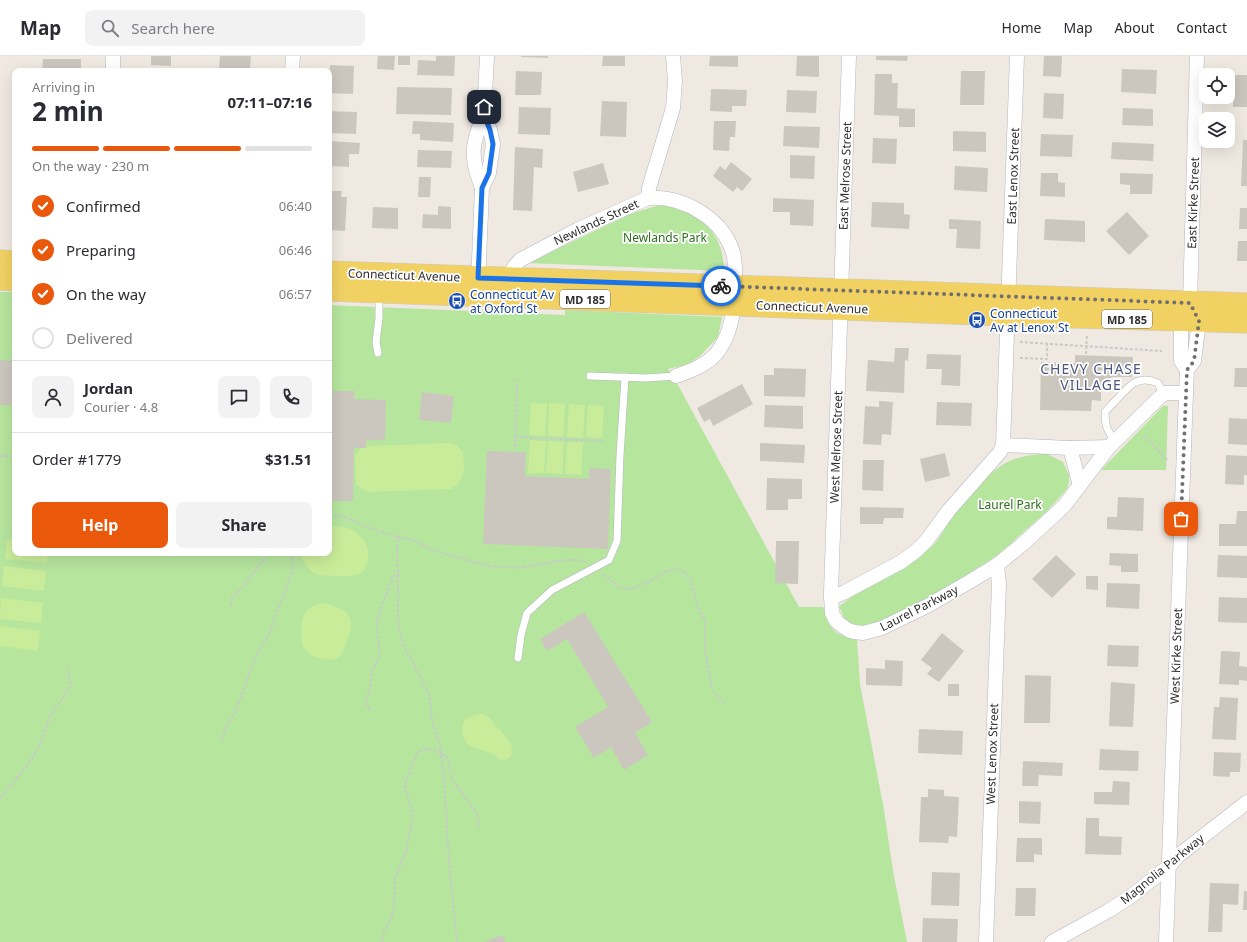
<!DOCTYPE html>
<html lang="en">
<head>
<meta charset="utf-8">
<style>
  :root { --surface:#fff; --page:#f2f2f3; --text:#2b2b33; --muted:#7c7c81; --line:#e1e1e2; --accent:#ea580c }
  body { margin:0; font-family:"Noto Sans",sans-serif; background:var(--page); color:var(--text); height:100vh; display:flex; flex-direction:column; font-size:15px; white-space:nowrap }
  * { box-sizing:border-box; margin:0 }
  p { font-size:13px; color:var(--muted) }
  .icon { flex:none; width:22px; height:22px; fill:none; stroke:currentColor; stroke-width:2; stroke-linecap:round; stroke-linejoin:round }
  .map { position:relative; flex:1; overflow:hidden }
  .panel { position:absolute; left:12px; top:12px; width:320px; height:488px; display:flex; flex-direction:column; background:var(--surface); border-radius:8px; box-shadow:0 4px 16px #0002 }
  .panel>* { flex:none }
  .fabs { position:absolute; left:1199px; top:12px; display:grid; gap:8px }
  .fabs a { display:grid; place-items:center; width:36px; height:36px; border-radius:8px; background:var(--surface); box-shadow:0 4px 16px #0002; font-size:20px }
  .pin { position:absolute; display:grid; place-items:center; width:34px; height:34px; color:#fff; margin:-17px; border-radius:8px; box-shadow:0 2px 6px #0006 }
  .courier { position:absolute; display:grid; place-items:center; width:40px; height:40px; margin:-20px; border:3px solid #1a73e8; border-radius:50%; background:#fff; color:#222; box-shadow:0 1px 5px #0007 }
  .summary em { font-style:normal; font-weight:700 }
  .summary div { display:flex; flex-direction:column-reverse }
  .summary { display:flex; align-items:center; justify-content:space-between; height:68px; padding:0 20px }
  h1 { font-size:26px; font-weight:700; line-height:30px }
  .bar { display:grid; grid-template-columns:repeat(4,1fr); gap:6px 4px; align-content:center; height:48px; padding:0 20px }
  .bar i { height:5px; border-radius:3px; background:var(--line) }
  .bar .selected { background:var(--accent) }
  .bar p { grid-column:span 4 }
  .line { display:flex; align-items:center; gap:10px; padding:0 20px; border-top:1px solid var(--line) }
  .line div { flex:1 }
  .round { display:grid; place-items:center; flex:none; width:42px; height:42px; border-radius:8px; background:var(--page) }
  ol { padding:0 20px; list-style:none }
  li { display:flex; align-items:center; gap:12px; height:44px }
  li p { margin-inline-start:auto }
  li .icon { padding:4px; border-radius:50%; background:var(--accent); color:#fff; stroke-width:4 }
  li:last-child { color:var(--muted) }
  li i { width:22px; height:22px; border:2px solid var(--line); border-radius:50% }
  .cta { display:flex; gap:8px; margin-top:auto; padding:8px 20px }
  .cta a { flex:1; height:46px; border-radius:8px; background:var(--accent); color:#fff; font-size:16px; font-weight:700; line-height:46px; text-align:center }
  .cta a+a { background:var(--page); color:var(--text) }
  header { display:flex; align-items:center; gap:24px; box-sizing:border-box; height:56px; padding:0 20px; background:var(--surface); border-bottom:1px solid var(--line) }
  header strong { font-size:19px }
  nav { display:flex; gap:22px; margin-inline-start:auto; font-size:14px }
  .search { width:280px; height:36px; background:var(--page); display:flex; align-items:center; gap:10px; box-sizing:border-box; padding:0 14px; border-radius:8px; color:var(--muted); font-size:15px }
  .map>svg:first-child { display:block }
</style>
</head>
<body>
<header>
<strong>Map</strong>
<div class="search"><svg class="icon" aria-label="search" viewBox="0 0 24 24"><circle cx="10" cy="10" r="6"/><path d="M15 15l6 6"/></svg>Search here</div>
<nav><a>Home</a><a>Map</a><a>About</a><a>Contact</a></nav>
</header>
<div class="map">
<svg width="1247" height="886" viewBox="0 0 1247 886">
  <rect width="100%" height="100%" fill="#efe9e1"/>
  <!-- green -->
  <g fill="#b6e59e">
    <path d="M660 149C685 151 712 166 720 191 723 199 723 207 725 215L528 207 630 158Z"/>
    <path d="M0 236H15V497H329V249L565 259V254L722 261 718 281 699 301 686 309 668 313 679 331 799 551H823C831 574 832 578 857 584L860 628 884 754 893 815 907 886H0Z"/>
    <polygon points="1163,350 1168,350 1166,414 1101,414"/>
    <path d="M1045 397 1063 406 1069 419V426L1067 433 1048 454 998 499 922 546 878 569 856 572 848 571V565L844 562 839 550 849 543 850 539C864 535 875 527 887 520 906 509 922 502 937 485 944 476 948 466 955 457 967 441 991 413 1010 405 1021 400 1033 399 1045 397Z"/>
  </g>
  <!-- pitch -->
  <g fill="#c9ec9a">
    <polygon points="531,347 547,348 545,380 529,379"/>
    <polygon points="549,347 565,348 563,381 548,380"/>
    <polygon points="569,348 585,349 583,382 567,381"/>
    <polygon points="588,349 604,350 602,382 586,381"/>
    <polygon points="530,384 546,385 544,417 528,417"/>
    <polygon points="548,385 564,386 562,418 546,417"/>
    <polygon points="567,386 583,386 581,419 565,418"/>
    <path d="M448 387 456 389 463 396C464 412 467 423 451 433L368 436 356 428 355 400 360 393 369 390Z"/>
    <path d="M329 470C336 470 344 470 350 473 367 480 375 502 362 516 357 522 321 521 314 517 307 513 303 505 301 497H329Z"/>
    <polygon points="7,483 15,484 15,497 48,497 47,507 5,503"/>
    <polygon points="4,510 46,515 44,535 2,530"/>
    <polygon points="1,542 43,547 41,567 0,563"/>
    <path d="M324 547C336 550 353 555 351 570 351 576 348 582 346 588 342 604 333 606 319 602 314 601 309 599 306 595 299 586 300 565 306 556 310 550 317 548 324 547Z"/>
    <polygon points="0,570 40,575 38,595 0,590"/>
    <path d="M482 658C491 660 493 667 499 673 506 681 519 693 508 703L502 704C498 703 497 700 494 699 483 692 468 695 463 680 462 676 462 671 463 667 466 660 475 659 482 658Z"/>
  </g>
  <!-- building -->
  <g fill="#cbc7bf">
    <polygon points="151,0 171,0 171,10 151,9"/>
    <polygon points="220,0 251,0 250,15 231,15 231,14 219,13"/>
    <polygon points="378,0 395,0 394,14 377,13"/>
    <rect x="398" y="0" width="12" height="9"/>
    <polygon points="436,0 455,0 454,20 417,19 418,4 436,5"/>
    <polygon points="521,0 548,0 548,2 521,1"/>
    <polygon points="603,0 625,0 625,10 602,10"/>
    <polygon points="710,0 738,0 738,11 709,10"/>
    <polygon points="797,0 819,0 819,21 796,20"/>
    <polygon points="876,0 908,0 907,5 876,4"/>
    <polygon points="1044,0 1062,0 1061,21 1043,20"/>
    <polygon points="43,3 81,3 81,15 42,15"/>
    <polygon points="330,9 354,10 353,38 329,37"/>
    <polygon points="1122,13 1157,14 1156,38 1121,36"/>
    <polygon points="516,15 542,16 541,39 515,39"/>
    <polygon points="961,15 985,15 984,49 960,49"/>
    <polygon points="875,18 892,18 892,27 898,27 897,52 915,53 915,71 899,71 899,60 874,59"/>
    <polygon points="1234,19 1247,19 1247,51 1233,51"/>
    <polygon points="397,31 452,32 451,59 396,58"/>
    <polygon points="711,33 747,34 746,50 732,50 732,56 710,55"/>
    <polygon points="787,34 817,35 816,57 786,56"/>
    <polygon points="1044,37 1064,38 1063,63 1043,62"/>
    <polygon points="602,45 627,46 626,81 600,80"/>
    <polygon points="519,51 551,52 550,79 518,78"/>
    <polygon points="1123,52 1153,53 1153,70 1122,69"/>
    <polygon points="329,55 357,56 356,78 329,77"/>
    <polygon points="413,65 454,67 453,86 420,84 420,78 412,78"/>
    <polygon points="714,65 736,65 735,81 730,81 729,95 713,94"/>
    <polygon points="784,70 820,71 819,92 783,90"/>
    <polygon points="953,75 986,76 986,96 953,95"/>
    <polygon points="1041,78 1073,79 1072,101 1040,100"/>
    <polygon points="873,82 897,83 896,108 872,107"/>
    <polygon points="1243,84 1247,84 1247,130 1241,130"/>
    <polygon points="329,85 360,87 359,98 349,98 349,111 329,110"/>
    <polygon points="1112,86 1154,88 1153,105 1111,103"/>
    <polygon points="515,91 543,93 542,112 534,111 532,155 513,154"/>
    <polygon points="418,94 452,95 451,112 417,111"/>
    <polygon points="790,99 815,100 814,123 790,122"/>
    <polygon points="731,106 752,123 742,135 737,131 733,136 713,120 720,110 725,114"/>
    <polygon points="603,107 609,128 578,136 573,116"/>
    <polygon points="955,110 988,112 987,136 954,134"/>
    <polygon points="1041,117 1058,117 1058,126 1065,127 1065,141 1040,140"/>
    <polygon points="1120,117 1153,118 1152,138 1130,138 1130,129 1120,128"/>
    <polygon points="419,121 431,121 430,141 418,141"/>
    <polygon points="329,135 342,135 341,141 347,141 345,175 329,174"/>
    <polygon points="773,142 814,144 813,170 790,169 790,156 773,156"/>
    <polygon points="872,146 904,147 904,158 910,159 909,173 871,171"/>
    <polygon points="438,150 451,151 451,173 422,172 423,158 438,159"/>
    <polygon points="373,151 398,152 398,173 372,172"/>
    <polygon points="1240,152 1247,152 1247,173 1239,173"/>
    <polygon points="1127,156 1149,180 1129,199 1106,175"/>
    <polygon points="949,163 981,165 980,193 956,192 957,173 949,173"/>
    <polygon points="1045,163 1085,165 1085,186 1044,184"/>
    <polygon points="1238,185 1247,185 1247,205 1237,205"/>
    <polygon points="895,292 909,292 908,305 905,304 904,337 866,335 868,304 894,306"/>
    <polygon points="927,298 961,299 960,330 941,329 942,313 926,313"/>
    <polygon points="1075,299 1133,301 1132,321 1112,321 1101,331 1101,345 1092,344 1091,355 1040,354 1041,306 1075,307"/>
    <polygon points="0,304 15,305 15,349 0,349"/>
    <polygon points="774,312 806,313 805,341 764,340 764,319 774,319"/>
    <polygon points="1235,312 1247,312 1247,331 1234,331"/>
    <polygon points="742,328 753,348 713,370 710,363 704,366 697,352"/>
    <polygon points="329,335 355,335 354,343 386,344 385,384 366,384 366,392 354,392 353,445 329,445"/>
    <polygon points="422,336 454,340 451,367 419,364"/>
    <polygon points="879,345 893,346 891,379 882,378 881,389 863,388 865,350 879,351"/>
    <polygon points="937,346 972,347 971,370 936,369"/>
    <polygon points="765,349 803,350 803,373 764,371"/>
    <polygon points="1229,362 1247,363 1247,389 1228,388"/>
    <polygon points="760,387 805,389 804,407 760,405"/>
    <polygon points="487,395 526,396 525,420 589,423 589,412 611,413 608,493 483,488"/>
    <polygon points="945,397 950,420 925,426 920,403"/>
    <polygon points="1226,399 1247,400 1247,419 1244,419 1244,429 1225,428"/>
    <polygon points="863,404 884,404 883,435 862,434"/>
    <polygon points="767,422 802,423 802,443 788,443 788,454 766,454"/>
    <polygon points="1118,441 1144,442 1143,475 1107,473 1107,461 1117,461"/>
    <polygon points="860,451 904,452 903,462 884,462 883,468 860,468"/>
    <polygon points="1237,455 1247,455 1247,490 1219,490 1219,468 1236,468"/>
    <polygon points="776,485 799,485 798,528 775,527"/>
    <polygon points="1110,497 1138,498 1138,516 1121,516 1121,510 1109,509"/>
    <polygon points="1056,499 1076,518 1052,542 1032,523"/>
    <polygon points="1218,499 1247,500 1247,522 1217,521"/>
    <polygon points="1086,520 1098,520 1098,534 1086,533"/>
    <polygon points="1107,527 1140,528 1139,553 1106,551"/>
    <polygon points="1219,541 1247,542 1247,567 1218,566"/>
    <polygon points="584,556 652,666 635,677 648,699 624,714 611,691 594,702 575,671 608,651 567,583 547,595 540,583"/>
    <polygon points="942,577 964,595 939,626 927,618 932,612 921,604"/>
    <polygon points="1108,589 1139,590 1138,611 1107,610"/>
    <polygon points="1221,595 1240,596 1239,610 1247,611 1247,625 1239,624 1239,629 1219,628"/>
    <polygon points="885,604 903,605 902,630 866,629 866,612 885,613"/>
    <polygon points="1025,619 1051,620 1050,667 1024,667"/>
    <polygon points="1111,626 1135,628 1133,671 1109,670"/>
    <rect x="948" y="628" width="11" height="12"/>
    <polygon points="1220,641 1238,642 1236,684 1212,683 1214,651 1219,651"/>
    <polygon points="919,673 963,675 962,699 918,697"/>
    <polygon points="1100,693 1139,695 1138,715 1099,714"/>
    <polygon points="1214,696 1241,697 1240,716 1230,716 1230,721 1213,720"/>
    <polygon points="1023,705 1063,707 1062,720 1039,719 1038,730 1022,730"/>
    <polygon points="1113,725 1130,726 1129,749 1094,748 1094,736 1112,736"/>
    <polygon points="928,733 944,734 944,740 959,741 957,781 949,780 948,787 919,786 921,741 928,741"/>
    <polygon points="1019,745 1041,746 1040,768 1019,767"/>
    <polygon points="1086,762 1099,762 1099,780 1122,781 1121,799 1085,798"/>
    <polygon points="1017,782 1042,782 1042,799 1034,798 1034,806 1016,806"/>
    <polygon points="932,816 960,817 959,850 931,849"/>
    <polygon points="1210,827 1239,828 1238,849 1223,848 1222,876 1208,876"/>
    <polygon points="1016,832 1036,832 1035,860 1015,860"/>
    <polygon points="1244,835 1247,835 1247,854 1243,854"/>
    <polygon points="923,862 958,863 957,886 922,886"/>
    <polygon points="503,879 505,886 484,886"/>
  </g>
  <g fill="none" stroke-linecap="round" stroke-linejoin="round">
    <!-- service casing -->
    <g stroke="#b4b7c1" stroke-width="8">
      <g id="service">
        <polyline points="378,297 376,286 379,262 379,238"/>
        <polyline points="590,320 646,322 676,320"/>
        <path d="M1115 385C1107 374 1105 370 1105 356 1112 349 1127 331 1134 327 1142 322 1151 324 1158 327L1163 338"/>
        <polyline points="518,602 521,579 527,557 552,534 609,504 617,485 620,399 625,321"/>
      </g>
    </g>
    <!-- minor casing -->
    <g stroke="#b4b7c1" stroke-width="15">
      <g id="minor">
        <polyline points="849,0 831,537 832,557 836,565 848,574 854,576 863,577 882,572 929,549 969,526 997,509 1025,486 1064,450 1109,391 1160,341 1166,337 1186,337"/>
        <polyline points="113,15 113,0"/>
        <polyline points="292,15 293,0"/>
        <path d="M482 132C470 101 471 89 484 59"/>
        <polyline points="648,142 649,132 673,52 675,25 673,0"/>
        <path d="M507 223 514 211 520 204 577 174 648 142C685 140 726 164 734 201 736 215 735 230 734 244 733 263 728 283 716 298 705 310 690 315 676 320"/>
        <polyline points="478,229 482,132 489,117 493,88 490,74 484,59 487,0"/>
        <polyline points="1187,314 1181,305 1181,265 1190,247 1197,0"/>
        <polyline points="1003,389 1070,392 1109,391"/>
        <polyline points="1070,392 1080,430"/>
        <polyline points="831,542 845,536 901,506 916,495 927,484 949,454 1000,396 1003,389 1017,0"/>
        <polyline points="986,886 999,528 997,509"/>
        <polyline points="1052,886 1108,855 1130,841 1169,810 1179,799 1247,746"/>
        <polyline points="1166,886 1186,337 1187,314 1194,305 1199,265 1195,258"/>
      </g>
    </g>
    <!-- primary casing -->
    <g stroke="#c9c9c9" stroke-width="23">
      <g id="primary">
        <polyline points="0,205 15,206"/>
        <polyline points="329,216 1247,248"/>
        <polyline points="0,223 15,224"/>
        <polyline points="329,234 1007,259 1247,266"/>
      </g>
    </g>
    <!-- path -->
    <g stroke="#c9c9c9" stroke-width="2" stroke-dasharray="3 2" stroke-linecap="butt">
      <polyline points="1020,286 1162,295"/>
      <polyline points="1086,298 1087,278"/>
      <polyline points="1020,302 1047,303 1047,288"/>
      <polyline points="1145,380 1167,404"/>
      <polyline points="515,381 603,385"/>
      <polyline points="515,391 517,321"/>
      <polyline points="0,400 15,401"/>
      <polyline points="329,460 342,460 370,472 398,481 397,495 398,515 398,569 403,588 429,638 432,664 440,691 444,721 449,806 457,886"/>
      <polyline points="398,481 416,485 432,494 488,510 517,512 565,504 581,504 586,507"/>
      <polyline points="603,518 620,532 631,533 644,528 667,515 676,513 684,516 691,524 696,547 705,564 705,594 712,633 717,640 726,649"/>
      <polyline points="231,549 232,542 243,531 268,497"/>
      <polyline points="370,654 367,649 366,645 370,633 372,615 378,603 380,594 377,578 377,568 379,557 393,521 397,516"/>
      <polyline points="222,684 226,670 236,655 254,604 268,580 292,516 293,508 292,497"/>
      <polyline points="0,742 27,710 37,694 44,679 50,660 65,639 71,628 67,612"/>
      <polyline points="382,886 383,878 392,860 394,849 395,822 406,796 411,771 413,756 405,732 406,726 417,697 425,693 432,693 441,697 448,703 452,723 477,758 479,770"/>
    </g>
    <!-- service -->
    <use href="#service" stroke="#fff" stroke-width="7"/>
    <!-- minor -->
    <use href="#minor" stroke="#fff" stroke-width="14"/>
    <!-- primary -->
    <use href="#primary" stroke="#f2d163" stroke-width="22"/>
  </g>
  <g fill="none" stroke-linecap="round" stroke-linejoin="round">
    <!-- done -->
    <polyline stroke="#726f6d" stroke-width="4" stroke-dasharray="0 7.2" points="721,230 1190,247 1199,265 1194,305 1187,314 1181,463"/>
    <!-- route -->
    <polyline stroke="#1a73e8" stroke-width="5" points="484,51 484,59 490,74 493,88 489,117 482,132 478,222 721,230"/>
  </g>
  <!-- icons -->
  <defs>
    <g id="bus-disc" transform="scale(0.9)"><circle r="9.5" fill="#1a4fb4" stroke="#fff"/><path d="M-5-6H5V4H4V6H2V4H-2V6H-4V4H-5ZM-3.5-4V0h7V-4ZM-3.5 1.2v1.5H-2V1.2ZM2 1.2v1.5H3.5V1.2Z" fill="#fff"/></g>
  </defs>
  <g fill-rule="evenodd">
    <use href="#bus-disc" x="457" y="245"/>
    <use href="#bus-disc" x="977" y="264"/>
  </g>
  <g text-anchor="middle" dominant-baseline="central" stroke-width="3.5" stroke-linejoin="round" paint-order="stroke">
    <!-- shield labels -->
    <g fill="#fff" stroke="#6d6d6d" stroke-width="1">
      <rect x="560" y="234" width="50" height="18" rx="3"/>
      <rect x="1102" y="254" width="50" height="18" rx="3"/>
    </g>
    <g font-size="11" font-weight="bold" fill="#2e2e2e">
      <text x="585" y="243">MD 185</text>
      <text x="1127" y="263">MD 185</text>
    </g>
    <!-- street labels -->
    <g font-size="12" fill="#2e2e2e" stroke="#fff">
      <text transform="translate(845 120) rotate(-88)">East Melrose Street</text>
      <text transform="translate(1013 120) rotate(-88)">East Lenox Street</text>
      <text transform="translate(1193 147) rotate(-88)">East Kirke Street</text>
      <text transform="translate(596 166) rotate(-25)">Newlands Street</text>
      <text transform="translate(404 219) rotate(2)">Connecticut Avenue</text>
      <text transform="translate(812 251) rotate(2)">Connecticut Avenue</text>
      <text transform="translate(836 391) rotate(-88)">West Melrose Street</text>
      <text transform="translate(919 552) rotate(-27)">Laurel Parkway</text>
      <text transform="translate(1176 600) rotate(-88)">West Kirke Street</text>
      <text transform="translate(992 698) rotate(-88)">West Lenox Street</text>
      <text transform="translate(1162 813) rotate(-39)">Magnolia Parkway</text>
    </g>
    <!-- park labels -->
    <g font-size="12" fill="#2c6e1b" stroke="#fff">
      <text x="665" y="181">Newlands Park</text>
      <text x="1010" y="448">Laurel Park</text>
    </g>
    <!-- transit labels -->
    <g font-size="12" fill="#164399" stroke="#fff" text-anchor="start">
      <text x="470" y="238">Connecticut Av<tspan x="470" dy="14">at Oxford St</tspan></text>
      <text x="990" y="257">Connecticut<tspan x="990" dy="14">Av at Lenox St</tspan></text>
    </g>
    <!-- quarter labels -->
    <g font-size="14" letter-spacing="1" fill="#4d5680" stroke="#fff">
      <text x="1091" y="312">CHEVY CHASE<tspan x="1091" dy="16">VILLAGE</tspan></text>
    </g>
  </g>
</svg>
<div class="fabs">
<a><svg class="icon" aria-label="locate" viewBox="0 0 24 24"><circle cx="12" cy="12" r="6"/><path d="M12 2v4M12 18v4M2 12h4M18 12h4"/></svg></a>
<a><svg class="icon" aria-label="layers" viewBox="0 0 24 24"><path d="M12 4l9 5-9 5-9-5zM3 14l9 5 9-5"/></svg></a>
</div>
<div class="pin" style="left:1181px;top:463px;background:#ea580c"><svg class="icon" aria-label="bag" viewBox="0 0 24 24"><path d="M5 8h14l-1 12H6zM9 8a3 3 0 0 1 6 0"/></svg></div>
<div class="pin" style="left:484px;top:51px;background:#1f2937"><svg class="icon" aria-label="home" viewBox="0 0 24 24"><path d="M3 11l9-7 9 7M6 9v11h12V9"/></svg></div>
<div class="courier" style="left:721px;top:230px"><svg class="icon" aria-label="bike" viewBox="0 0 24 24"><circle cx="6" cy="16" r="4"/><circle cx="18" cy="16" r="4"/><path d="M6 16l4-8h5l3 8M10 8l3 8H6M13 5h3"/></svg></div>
<section class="panel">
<div class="summary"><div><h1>2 min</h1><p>Arriving in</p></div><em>07:11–07:16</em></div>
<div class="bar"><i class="selected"></i><i class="selected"></i><i class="selected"></i><i></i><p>On the way · 230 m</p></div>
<ol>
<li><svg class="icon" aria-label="check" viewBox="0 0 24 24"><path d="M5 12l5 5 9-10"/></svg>Confirmed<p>06:40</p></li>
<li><svg class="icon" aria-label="check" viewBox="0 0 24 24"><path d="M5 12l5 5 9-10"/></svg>Preparing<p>06:46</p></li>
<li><svg class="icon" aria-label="check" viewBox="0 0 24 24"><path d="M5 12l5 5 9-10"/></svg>On the way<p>06:57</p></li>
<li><i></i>Delivered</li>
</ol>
<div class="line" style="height:72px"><a class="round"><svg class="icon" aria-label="person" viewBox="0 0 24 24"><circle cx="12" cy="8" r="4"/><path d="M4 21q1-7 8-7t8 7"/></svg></a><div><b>Jordan</b><p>Courier · 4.8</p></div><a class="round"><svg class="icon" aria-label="chat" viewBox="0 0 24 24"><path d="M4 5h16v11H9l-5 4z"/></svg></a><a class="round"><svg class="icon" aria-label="phone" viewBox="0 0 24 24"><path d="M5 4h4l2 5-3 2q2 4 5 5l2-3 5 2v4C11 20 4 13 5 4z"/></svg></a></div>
<div class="line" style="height:52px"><div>Order #1779</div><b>$31.51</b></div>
<div class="cta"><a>Help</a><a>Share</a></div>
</section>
</div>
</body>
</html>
